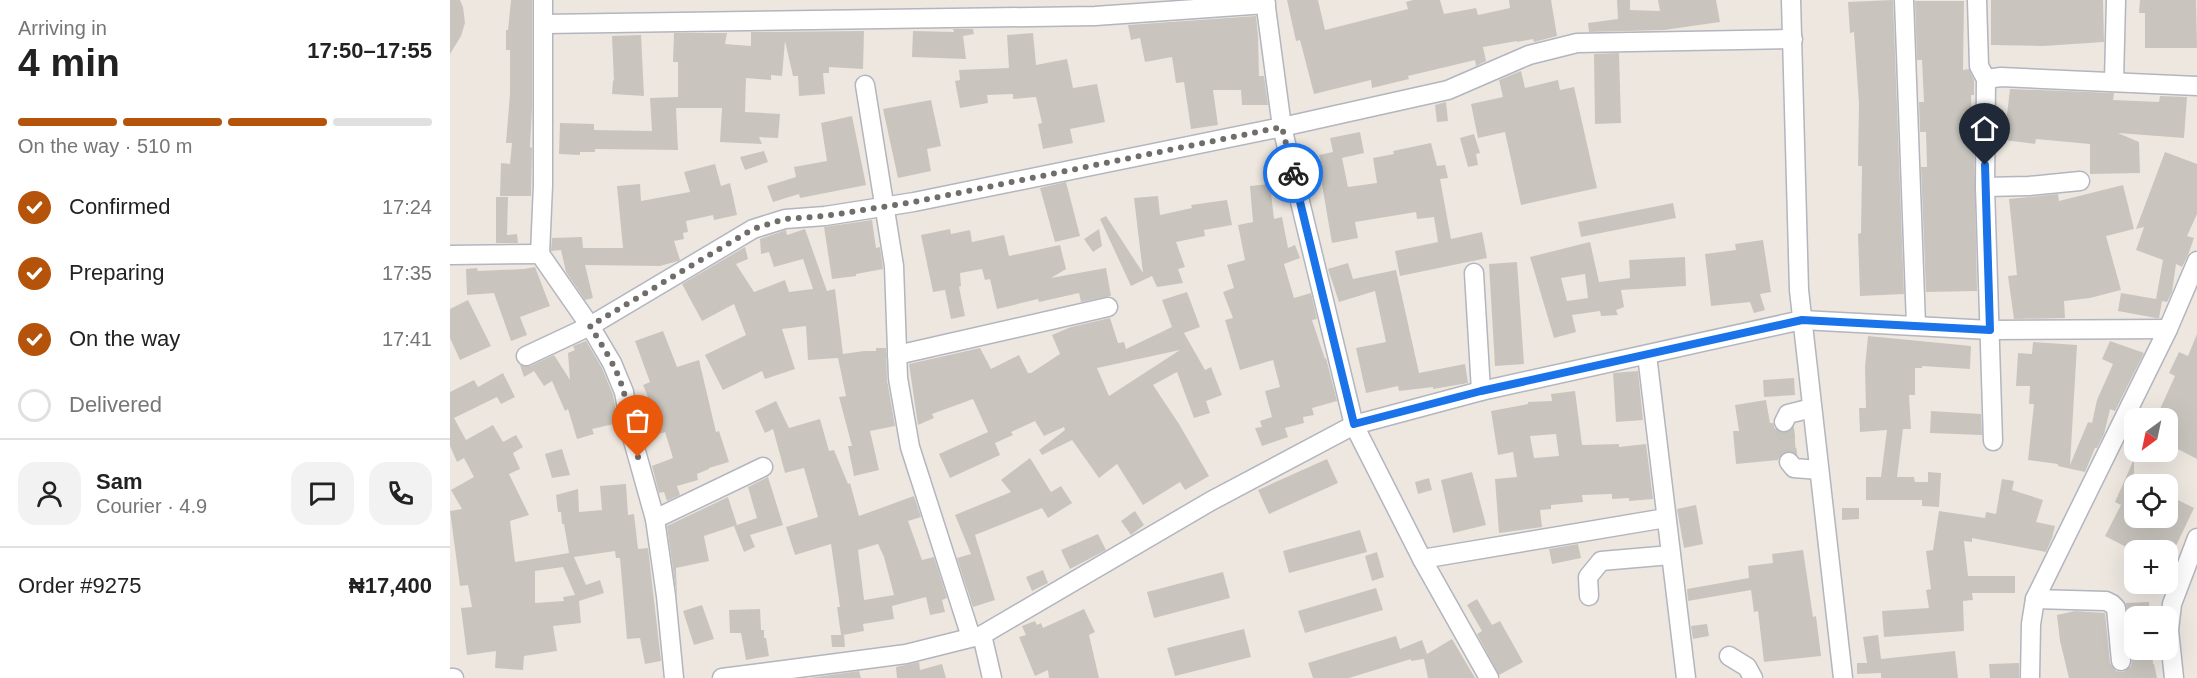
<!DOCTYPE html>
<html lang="en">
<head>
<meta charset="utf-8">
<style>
  :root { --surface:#fff; --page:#f2f2f2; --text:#222; --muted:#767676; --line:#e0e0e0; --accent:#b45309 }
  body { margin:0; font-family:Arial,sans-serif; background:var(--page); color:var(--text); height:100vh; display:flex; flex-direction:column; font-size:22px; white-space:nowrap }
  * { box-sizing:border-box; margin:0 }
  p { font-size:20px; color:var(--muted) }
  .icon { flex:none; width:33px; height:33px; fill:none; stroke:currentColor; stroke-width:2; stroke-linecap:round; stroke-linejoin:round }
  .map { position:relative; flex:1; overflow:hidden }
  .drawer { display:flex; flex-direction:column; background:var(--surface); width:450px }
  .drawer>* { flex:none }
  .needle { width:39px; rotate:213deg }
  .tools { position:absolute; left:1674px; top:408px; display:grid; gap:12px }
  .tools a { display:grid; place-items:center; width:54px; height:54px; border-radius:12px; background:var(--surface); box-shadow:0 6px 24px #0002; font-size:30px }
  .pin { position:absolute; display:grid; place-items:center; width:51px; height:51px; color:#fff; margin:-62px -26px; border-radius:50% 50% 50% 0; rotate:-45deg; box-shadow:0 0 6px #0007 }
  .pin .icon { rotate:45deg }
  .courier { position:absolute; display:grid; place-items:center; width:60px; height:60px; margin:-30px; border:4px solid #1a73e8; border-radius:50%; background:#fff; color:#222; box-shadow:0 2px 8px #0007 }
  .headline em { font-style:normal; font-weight:600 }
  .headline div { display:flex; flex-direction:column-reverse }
  .headline { display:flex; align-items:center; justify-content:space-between; height:102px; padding:0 18px }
  h1 { font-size:39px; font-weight:600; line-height:45px }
  .bar { display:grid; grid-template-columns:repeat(4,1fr); gap:9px 6px; align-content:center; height:72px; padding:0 18px }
  .bar i { height:8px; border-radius:4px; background:var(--line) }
  .bar .current { background:var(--accent) }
  .bar p { grid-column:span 4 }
  .line { display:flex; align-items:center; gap:15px; padding:0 18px; border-top:2px solid var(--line) }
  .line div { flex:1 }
  .round { display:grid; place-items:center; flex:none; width:63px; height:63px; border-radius:18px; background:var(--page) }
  ol { padding:0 18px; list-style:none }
  li { display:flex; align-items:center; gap:18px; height:66px }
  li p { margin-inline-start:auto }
  li .icon { padding:6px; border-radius:50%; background:var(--accent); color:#fff; stroke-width:4 }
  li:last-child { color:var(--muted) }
  li i { width:33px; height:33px; border:3px solid var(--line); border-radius:50% }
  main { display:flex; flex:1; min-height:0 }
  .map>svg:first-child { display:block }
</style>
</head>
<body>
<main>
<section class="drawer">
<div class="headline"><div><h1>4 min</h1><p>Arriving in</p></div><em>17:50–17:55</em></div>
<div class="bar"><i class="current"></i><i class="current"></i><i class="current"></i><i></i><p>On the way · 510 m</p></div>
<ol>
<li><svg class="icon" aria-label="check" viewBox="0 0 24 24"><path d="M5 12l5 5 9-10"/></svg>Confirmed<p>17:24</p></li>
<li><svg class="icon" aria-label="check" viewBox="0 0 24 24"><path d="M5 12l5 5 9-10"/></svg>Preparing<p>17:35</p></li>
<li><svg class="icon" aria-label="check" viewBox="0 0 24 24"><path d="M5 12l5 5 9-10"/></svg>On the way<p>17:41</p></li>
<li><i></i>Delivered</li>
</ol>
<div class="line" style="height:108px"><a class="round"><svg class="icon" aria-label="person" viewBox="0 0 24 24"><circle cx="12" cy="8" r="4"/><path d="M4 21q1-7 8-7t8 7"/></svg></a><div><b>Sam</b><p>Courier · 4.9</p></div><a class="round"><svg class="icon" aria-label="chat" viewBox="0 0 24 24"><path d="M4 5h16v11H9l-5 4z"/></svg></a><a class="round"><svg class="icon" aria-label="phone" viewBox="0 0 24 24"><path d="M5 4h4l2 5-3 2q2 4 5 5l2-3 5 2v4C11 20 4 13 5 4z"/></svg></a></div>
<div class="line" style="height:78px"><div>Order #9275</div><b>₦17,400</b></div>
</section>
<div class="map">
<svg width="1747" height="678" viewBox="0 0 1747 678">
  <rect width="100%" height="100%" fill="#ede7e0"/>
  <!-- building -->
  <g fill="#c9c5be" fill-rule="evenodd">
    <polygon points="0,0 10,0 13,7 15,23 11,36 0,54"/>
    <polygon points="61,0 82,0 82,108 80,147 82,148 81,196 50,196 51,163 60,164 62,143 56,143 60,94 60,50 56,50 56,30 58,30"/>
    <polygon points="837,0 868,0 875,30 958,9 956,2 963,0 990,0 994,14 1026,8 1028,15 1060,8 1059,0 1101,0 1107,36 1084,42 1083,39 1067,42 1067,41 1033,47 1036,61 1026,66 1025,60 958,76 959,79 922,88 921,80 864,94 850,40 846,41"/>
    <polygon points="1167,0 1180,0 1180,10 1210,11 1208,0 1266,0 1270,22 1214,30 1139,32 1138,23 1168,19"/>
    <polygon points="1443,0 1454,294 1410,296 1408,234 1411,233 1412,166 1408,166 1409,104 1404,32 1400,33 1398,2"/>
    <polygon points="1541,0 1653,0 1654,42 1593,46 1541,45"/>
    <polygon points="1690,0 1746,0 1747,48 1695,48 1695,13 1689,13"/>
    <polygon points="1465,1 1514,1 1513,70 1519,69 1524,80 1524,95 1521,95 1522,136 1524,136 1527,291 1476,292 1471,167 1477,167 1476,132 1470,132 1469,102 1474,102 1472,60 1467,60"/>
    <polygon points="806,16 808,36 809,76 814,76 818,105 792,105 791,90 763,90 768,125 741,129 734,82 726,83 722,57 695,62 690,38 681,40 678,25"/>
    <polygon points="503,29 523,29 524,34 513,36 516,59 462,57 463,31 504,32"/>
    <polygon points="414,31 413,69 379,67 379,73 373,73 375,94 349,96 348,76 343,76 335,41 332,76 321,75 321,80 296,78 295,112 330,114 328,138 309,137 312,144 270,142 272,108 226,108 228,150 145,149 145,152 130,152 130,155 109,154 110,123 144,124 144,130 202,131 200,98 228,97 228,62 223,62 224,33 277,33 275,44 301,46 301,32"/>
    <polygon points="583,33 586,65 617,59 623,88 647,84 655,122 620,129 623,143 593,149 588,124 592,123 586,97 563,99 563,94 537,95 538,103 510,108 505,81 510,80 509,70 559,68 557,35"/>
    <polygon points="191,35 194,96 162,94 163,80 164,81 162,36"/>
    <polygon points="1169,53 1171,123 1145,124 1144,54"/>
    <polygon points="1071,71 1075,88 1108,80 1110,90 1124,87 1147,188 1071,205 1055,132 1028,138 1021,104 1053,97 1049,80"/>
    <polygon points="1560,89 1664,93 1663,100 1709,102 1710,96 1737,97 1734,138 1668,133 1689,142 1690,173 1640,174 1640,144 1586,139 1585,144 1554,140"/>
    <polygon points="481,100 491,146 477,149 481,171 448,178 433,109"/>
    <polygon points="996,102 998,121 987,122 985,105"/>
    <polygon points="402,116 416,185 350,198 349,194 323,202 317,186 346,177 344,167 377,161 371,123"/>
    <polygon points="910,132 914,153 892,158 898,187 927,183 923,158 944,154 943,151 981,143 987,166 995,165 998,178 990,179 1001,239 1032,232 1037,258 950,276 945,251 988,242 984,217 967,219 966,212 905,222 908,238 882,243 869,167 872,166 869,155 883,152 880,138"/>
    <polygon points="1024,134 1030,153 1026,154 1028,165 1018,167 1010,138"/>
    <polygon points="314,151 318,162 295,170 290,157"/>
    <polygon points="1715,152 1747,164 1747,214 1737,236 1744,238 1738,255 1732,267 1726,264 1722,292 1717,302 1712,301 1709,318 1706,318 1668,311 1671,293 1706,299 1713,260 1686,250 1694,227 1686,229"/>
    <polygon points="265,164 271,186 280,183 287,215 264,220 263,215 236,221 238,232 233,233 234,239 224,241 230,260 228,261 210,266 135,265 143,298 135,300 116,272 111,250 101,251 102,238 132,237 133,248 173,248 167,186 190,184 191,201 240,192 234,172"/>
    <polygon points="616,182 630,236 605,242 590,188"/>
    <polygon points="820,184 824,219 832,217 838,248 845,245 850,258 834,264 844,298 861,293 867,319 862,320 875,359 876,358 887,401 862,408 864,415 853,417 854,423 835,428 838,437 812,446 805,428 812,427 810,421 822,417 815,391 830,387 823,360 790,370 775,320 783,318 773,292 784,288 777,265 795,260 788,225 803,222 800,186"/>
    <polygon points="1673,185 1684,229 1656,236 1671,290 1640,298 1614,301 1615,318 1564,319 1558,276 1567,275 1559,199 1608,194 1609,201"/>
    <polygon points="708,196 710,215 742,208 741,205 777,200 782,225 754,230 755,236 726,242 735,267 728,269 733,283 707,287 702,276 681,286 650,219 656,216 693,273 684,198"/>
    <polygon points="46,197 58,197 57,235 67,234 68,243 46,243"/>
    <polygon points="1223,203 1226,218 1131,237 1128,222"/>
    <polygon points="422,220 426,248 430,247 433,269 406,274 406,276 382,279 374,227"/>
    <polygon points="355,229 377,291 385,289 393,354 414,351 426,351 426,348 436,348 437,380 445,426 420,431 429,470 404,476 398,446 402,446 389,397 396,396 388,358 358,360 356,326 332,329 345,369 315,379 312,371 273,390 255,355 296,335 284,304 252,321 232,284 295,247 298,259 286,264 304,292 335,280 339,292 363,289 353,259 324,267 319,252 311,254 310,239 336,230 337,235"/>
    <polygon points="500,229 501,234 520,230 522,242 554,235 559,256 610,245 616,269 601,278 656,268 661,296 631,302 629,293 589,302 588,299 547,309 540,279 535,280 532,269 510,273 511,286 509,287 515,316 501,319 495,290 483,292 471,235"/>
    <polygon points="649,229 652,246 643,252 634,239"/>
    <polygon points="1313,240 1321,292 1310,294 1315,310 1304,313 1300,302 1261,306 1255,254 1286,250 1285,244"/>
    <path d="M1140 242 1149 282 1180 278 1179 260 1235 257 1236 286 1171 290 1174 307 1166 310 1168 315 1151 316 1150 311 1122 315 1126 332 1104 338 1080 257ZM1135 274 1138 298 1117 301 1111 278Z"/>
    <polygon points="1067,262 1074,364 1045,366 1039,264"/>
    <polygon points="898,263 903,279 946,270 969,373 1015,364 1018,383 983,389 983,387 949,391 948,386 916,393 906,348 936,342 925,291 889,302 878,269"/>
    <polygon points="85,267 100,306 70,317 77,335 61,341 44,293 17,295 16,269 27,268 28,271 74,269"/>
    <path d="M737 292 750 327 734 333 755 370 761 367 772 395 756 401 760 413 744 418 727 372 703 385 729 424 759 476 735 490 730 482 693 505 667 464 649 478 622 440 592 455 589 450 615 430 614 427 594 436 585 421 561 432 563 435 545 443 550 455 500 478 489 454 538 432 523 399 482 414 484 418 468 425 459 364 530 348 541 369 569 355 578 373H581L610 354 602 335 621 327 660 318 668 343 674 342 676 349 722 327 712 300ZM730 350 659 396 647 368Z"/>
    <polygon points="18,300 41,346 10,360 0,338 0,309"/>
    <polygon points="213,331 227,367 249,360 266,432 269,431 279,462 259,468 259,469 247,474 248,480 227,486 230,495 217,501 214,492 209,493 202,466 223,458 215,432 207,435 204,424 192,428 189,413 203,409 193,385 200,382 185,341"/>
    <polygon points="1747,334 1747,459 1718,444 1718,418 1706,418 1725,376 1719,373 1729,352 1738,356"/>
    <polygon points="1418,336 1521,346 1520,369 1472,366 1472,368 1465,368 1465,395 1459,395 1461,429 1453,429 1447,477 1464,477 1465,482 1478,482 1478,472 1491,473 1489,507 1472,506 1472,500 1416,500 1416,477 1431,477 1437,430 1410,432 1409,408 1416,408 1415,367"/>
    <polygon points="136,341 152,368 163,395 168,423 142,429 144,434 127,439 118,409 115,411 102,381 94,386 84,371 74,377 70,365 80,366 104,355 120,380 118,353 125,350 123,346"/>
    <polygon points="1660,341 1694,353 1665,411 1660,409 1654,434 1647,448 1645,448 1635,472 1608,466 1608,464 1578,460 1584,404 1579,404 1580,386 1566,386 1568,353 1582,354 1583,342 1627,345 1620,465 1638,422 1642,423 1647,400 1663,364 1652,359"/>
    <polygon points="1188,371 1193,420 1166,422 1163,373"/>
    <path d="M53 373 65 397 51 404 47 397 4 418 16 440 43 425 53 442 66 435 73 447 63 453 70 469 59 474 79 515 60 521 65 562 119 553 114 524H112L111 512H108L106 495 128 489 129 512 152 510 150 486 176 484 178 515 184 514 188 549 198 548 211 661 195 664 190 638 177 639 170 558H166L165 551 124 557 136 585 150 580 154 593 129 601 131 623 103 626 107 651 74 656 73 670 45 668 46 651 17 655 11 608 22 607 18 585 10 586 0 511 12 509 1 490 24 477 14 458 7 462 0 446V392L24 380 28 387ZM113 567 125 595 113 597 114 601 85 603V571Z"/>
    <polygon points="1344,378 1345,395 1314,397 1313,380"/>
    <path d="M1125 391 1132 445 1169 444V447L1196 444 1203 499 1179 501V498L1162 499V494L1132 495 1133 502 1101 505V509L1090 510 1092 527 1049 533 1045 479 1067 477 1063 452 1048 455 1041 411 1078 404V402L1102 401 1101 394ZM1106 434 1109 456 1084 458 1080 436Z"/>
    <polygon points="1316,400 1320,423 1323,423 1325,429 1334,433 1344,428 1346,454 1338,451 1331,454 1328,460 1286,464 1283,431 1289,431 1285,405"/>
    <path d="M326 401 339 428 370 419 379 451 384 450 398 484 400 483 409 516 464 496 471 517 458 521 472 560 484 557 497 598 492 600 495 612 480 615 476 597 442 606 444 619 413 624 414 631 393 635 394 634 395 647H382L381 635H391L387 607H390L381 544 345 555 336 527 368 517 354 468 335 473 323 429 315 433 305 411ZM428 544 434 557 444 595 414 600 408 550Z"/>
    <polygon points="1481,411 1531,414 1532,435 1480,433"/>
    <polygon points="112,449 120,475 102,478 95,454"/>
    <polygon points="580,458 601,492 611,486 622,503 598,518 592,508 525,535 545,600 523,607 507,558 521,554 505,515 561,492 551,480"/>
    <polygon points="877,459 888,483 819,514 808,490"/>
    <polygon points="1684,459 1684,518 1718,518 1718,495 1744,508 1724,550 1682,550 1655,536 1671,505 1665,502"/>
    <polygon points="1022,472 1036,525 1003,533 991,480"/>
    <polygon points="318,477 333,525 300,535 305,547 294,552 284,526 307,518 298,487"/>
    <polygon points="979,478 982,490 968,494 965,482"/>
    <polygon points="1552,479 1564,481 1562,490 1593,500 1586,522 1605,526 1602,538 1596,552 1522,538 1522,542 1514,541 1518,576 1565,576 1565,593 1522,593 1523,600 1513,601 1514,631 1434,637 1432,611 1479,608 1476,590 1481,589 1476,551 1483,550 1489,511 1535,518 1536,512 1546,514"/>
    <polygon points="278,497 287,525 254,536 259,561 226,568 227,598 217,526"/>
    <polygon points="1246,505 1253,544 1234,548 1227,509"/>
    <polygon points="1392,508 1409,508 1409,519 1392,520"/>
    <polygon points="685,511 694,525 681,535 671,521"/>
    <polygon points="910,530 917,552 839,573 833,551"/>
    <polygon points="648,534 656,550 620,569 611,550"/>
    <polygon points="1128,544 1131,558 1102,564 1099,549"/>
    <polygon points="1353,550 1363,617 1366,616 1371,656 1314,662 1308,611 1304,612 1301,590 1238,601 1237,589 1299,578 1298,566 1323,563 1322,554"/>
    <polygon points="927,552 934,577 922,581 915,556"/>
    <polygon points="593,570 598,583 582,591 576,577"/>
    <polygon points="773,572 780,598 704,618 697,592"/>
    <polygon points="926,588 933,610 855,633 848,611"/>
    <polygon points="1027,599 1042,625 1050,621 1073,662 1049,675 1027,634 1032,631 1017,605"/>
    <polygon points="1699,602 1700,616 1684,616 1684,650 1702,650 1703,664 1704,664 1707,678 1619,678 1610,641 1607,615 1625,611 1655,613 1660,663 1666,671 1673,672 1681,666 1682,660 1676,603"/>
    <polygon points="252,605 264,639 244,645 233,611"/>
    <polygon points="310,609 311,630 314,630 314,638 316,638 319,656 296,660 291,633 280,633 279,610"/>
    <polygon points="634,609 645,632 639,635 649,678 599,678 598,670 585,676 569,637 576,635 572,626 585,621 587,625 591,623 593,628"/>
    <polygon points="1257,624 1259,636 1243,639 1241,626"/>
    <polygon points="794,629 801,657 725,676 717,648"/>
    <polygon points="1428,635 1431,659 1505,651 1508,678 1431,678 1431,673 1407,674 1407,663 1417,663 1413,637"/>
    <polygon points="946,636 950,649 972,640 977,654 1002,639 1025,678 978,678 974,659 961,661 961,659 899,678 863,678 858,663"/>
    <polygon points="469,662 470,670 492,664 496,678 447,678 446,667"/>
    <polygon points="1569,663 1569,678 1540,678 1539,664"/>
    <polygon points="409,671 411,678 359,678"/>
  </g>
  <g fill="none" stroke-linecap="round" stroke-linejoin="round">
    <!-- minor-tunnel -->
    <polyline stroke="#c6c2bc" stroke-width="18" stroke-dasharray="18 9" stroke-linecap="butt" points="1334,422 1339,462"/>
    <!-- minor casing -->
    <g stroke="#b3b5bf" stroke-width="21">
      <g id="minor">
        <polyline points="93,0 93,185 90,254 140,326 162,363 174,392 182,437 205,519 216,596 224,678"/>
        <polyline points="815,0 832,127 904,425 972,559 1039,678"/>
        <polyline points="1341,0 1349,290 1393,678"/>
        <polyline points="1454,0 1466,325"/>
        <polyline points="1527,0 1529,66 1536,79 1535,187 1543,441"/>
        <polyline points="94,24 645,16 816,4"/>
        <polyline points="1536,79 1551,77 1747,86"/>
        <polyline points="1664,81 1666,0"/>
        <polyline points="415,85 444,266 448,378 460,447 521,637"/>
        <polyline points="1535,187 1579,186 1630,181"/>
        <polyline points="0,255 90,254"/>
        <polyline points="1024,273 1031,391"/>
        <polyline points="447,355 658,307"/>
        <polyline points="1197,355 1236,678"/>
        <polyline points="76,356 140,326 303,229 335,219 375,216 464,202 832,127 998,90 1079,55 1127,43 1343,39"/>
        <polyline points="1334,422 1338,414 1362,408"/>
        <polyline points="1339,462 1344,468 1369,470"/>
        <polyline points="205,519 313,467"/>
        <polyline points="972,559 1216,518"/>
        <polyline points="1139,596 1138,577 1151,561 1221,555"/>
        <polyline points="1585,599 1656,601 1662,604 1666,608 1671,661"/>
        <polyline points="532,635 542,678"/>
        <polyline points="1279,656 1297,667 1303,678"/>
        <polyline points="0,678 4,678"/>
        <polyline points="272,678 456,654 532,635 761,501 904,425 1031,391 1352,320 1540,330 1718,329"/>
        <polyline points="1580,678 1581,624 1585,599 1718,329 1747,261"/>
        <polyline points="1724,678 1719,630 1722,604 1747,538"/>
      </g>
    </g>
    <!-- minor -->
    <use href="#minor" stroke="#fff" stroke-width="18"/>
  </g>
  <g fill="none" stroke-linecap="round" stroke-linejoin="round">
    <!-- done -->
    <path stroke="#706d6b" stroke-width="6" stroke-dasharray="0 10.8" d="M188 457C181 436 180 414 174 393 168 369 153 347 140 326L303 229 335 219 375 216 464 202 832 127 843 173"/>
    <!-- route -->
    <polyline stroke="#1a73e8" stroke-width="8" points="843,173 904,424 1031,391 1352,320 1540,330 1535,165"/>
  </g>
</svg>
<div class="tools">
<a><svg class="needle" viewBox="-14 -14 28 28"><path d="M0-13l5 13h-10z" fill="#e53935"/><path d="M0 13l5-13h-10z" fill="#767676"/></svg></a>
<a><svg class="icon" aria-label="locate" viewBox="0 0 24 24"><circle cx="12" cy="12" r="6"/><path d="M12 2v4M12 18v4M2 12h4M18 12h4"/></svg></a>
<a>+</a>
<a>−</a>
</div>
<div class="pin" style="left:188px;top:457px;background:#ea580c"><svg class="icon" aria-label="bag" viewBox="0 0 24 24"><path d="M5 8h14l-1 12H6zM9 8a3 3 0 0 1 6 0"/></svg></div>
<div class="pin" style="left:1535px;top:165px;background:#1f2937"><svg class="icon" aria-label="home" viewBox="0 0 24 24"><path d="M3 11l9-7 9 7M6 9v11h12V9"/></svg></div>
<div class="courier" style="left:843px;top:173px"><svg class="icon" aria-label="bike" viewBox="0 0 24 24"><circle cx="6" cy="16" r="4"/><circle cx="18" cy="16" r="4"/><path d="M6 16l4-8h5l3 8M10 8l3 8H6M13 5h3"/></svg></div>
</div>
</main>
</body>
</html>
